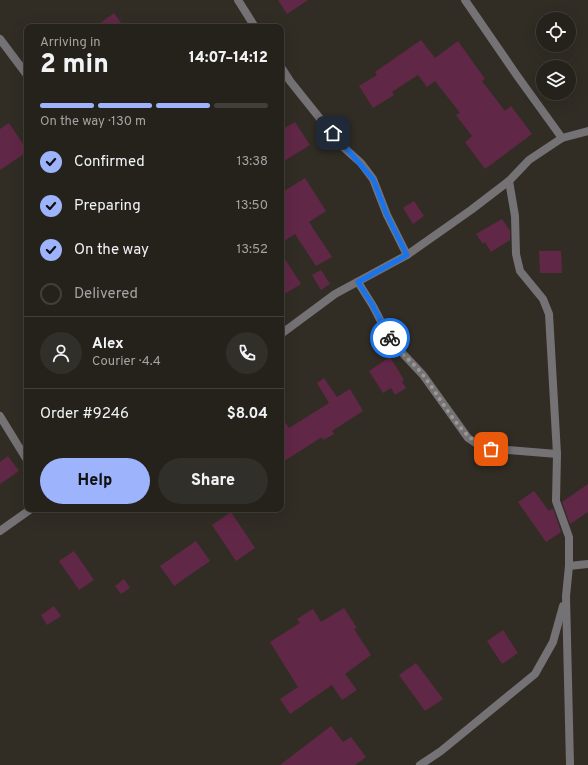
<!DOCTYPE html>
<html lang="en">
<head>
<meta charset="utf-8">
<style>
  :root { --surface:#25221c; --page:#312f29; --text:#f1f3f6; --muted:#a3a4a3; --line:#423f3b; --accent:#9db4fd }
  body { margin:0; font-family:Overpass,sans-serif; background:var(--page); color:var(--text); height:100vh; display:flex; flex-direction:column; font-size:15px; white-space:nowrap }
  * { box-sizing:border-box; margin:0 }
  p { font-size:13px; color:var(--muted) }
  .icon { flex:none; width:22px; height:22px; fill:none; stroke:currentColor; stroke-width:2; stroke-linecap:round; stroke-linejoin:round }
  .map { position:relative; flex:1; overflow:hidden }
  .details { position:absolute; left:24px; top:24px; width:260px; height:488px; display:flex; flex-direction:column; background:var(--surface); border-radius:8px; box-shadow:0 4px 16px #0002,0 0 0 1px var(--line) }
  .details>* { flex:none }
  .controls { position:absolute; left:536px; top:12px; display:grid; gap:8px }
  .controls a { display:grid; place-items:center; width:40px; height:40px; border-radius:50%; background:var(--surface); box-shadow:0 4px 16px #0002,0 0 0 1px var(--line); font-size:20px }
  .pin { position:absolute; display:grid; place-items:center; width:34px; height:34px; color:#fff; margin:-17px; border-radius:8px; box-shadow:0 2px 6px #0006 }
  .courier { position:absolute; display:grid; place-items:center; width:40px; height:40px; margin:-20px; border:3px solid #1a73e8; border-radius:50%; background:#fff; color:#222; box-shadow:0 1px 5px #0007 }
  .overview em { font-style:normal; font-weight:800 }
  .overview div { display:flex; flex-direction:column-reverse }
  .overview { display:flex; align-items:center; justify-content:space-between; height:68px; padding:0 16px }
  h1 { font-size:26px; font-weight:800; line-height:30px }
  .bar { display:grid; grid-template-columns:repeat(4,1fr); gap:6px 4px; align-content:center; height:48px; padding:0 16px }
  .bar i { height:5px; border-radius:3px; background:var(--line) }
  .bar .selected { background:var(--accent) }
  .bar p { grid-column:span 4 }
  .line { display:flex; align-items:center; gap:10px; padding:0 16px; border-top:1px solid var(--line) }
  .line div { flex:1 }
  .round { display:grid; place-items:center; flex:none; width:42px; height:42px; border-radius:21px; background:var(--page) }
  ol { padding:0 16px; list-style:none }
  li { display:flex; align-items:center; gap:12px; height:44px }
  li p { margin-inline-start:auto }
  li .icon { padding:4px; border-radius:50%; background:var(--accent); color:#111; stroke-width:4 }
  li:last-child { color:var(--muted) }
  li i { width:22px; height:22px; border:2px solid var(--line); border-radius:50% }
  .cta { display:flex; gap:8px; margin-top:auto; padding:8px 16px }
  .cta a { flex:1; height:46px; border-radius:24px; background:var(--accent); color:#111; font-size:16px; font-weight:800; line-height:46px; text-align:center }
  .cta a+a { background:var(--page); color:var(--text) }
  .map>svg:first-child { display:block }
</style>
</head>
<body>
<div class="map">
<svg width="588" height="765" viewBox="0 0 588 765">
  <rect width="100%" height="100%" fill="#312d25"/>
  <!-- building -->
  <g fill="#612746">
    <polygon points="278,0 308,0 287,14"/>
    <polygon points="114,13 124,27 95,27"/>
    <polygon points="421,40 435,58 458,41 485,79 482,81 505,111 511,106 532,134 485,169 465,142 472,136 456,115 460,113 435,81 427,87 418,75 392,92 394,95 373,108 359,86 377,75 375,72"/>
    <polygon points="295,122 310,145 281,163 281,130"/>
    <polygon points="9,123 27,150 27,152 0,170 0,129"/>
    <polygon points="305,178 326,211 309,222 332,257 316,266 295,234 281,243 281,193"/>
    <polygon points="414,201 424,216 413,224 403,208"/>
    <polygon points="502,219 510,231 510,240 491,252 485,242 483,244 476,234"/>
    <polygon points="539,251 561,251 562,273 540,273"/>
    <polygon points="281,253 301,284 281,296"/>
    <polygon points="321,270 330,284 321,290 312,275"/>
    <polygon points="390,357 404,380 402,382 406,388 395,395 391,388 383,393 369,371"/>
    <polygon points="324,378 337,397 350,389 363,411 332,431 334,434 323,440 322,437 281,463 281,416 289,428 329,403 317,383"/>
    <polygon points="8,456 19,471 0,484 0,462"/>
    <polygon points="588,484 588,512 570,524 562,502"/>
    <polygon points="534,491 549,511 553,508 561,532 546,542 518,502"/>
    <polygon points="231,512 255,548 236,561 212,525"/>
    <polygon points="196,541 210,561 174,586 160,566"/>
    <polygon points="74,551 94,580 79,590 59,561"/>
    <polygon points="124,579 130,588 121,594 115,586"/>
    <polygon points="54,606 61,616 47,625 41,615"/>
    <polygon points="344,608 357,628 354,629 371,655 345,674 357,690 342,700 332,685 290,714 280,699 298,687 270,642 300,623 297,619 313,609 321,622"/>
    <polygon points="503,630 518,653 502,664 487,641"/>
    <polygon points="416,663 443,699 425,711 399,675"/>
    <polygon points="331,726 343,742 351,737 366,757 355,765 280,765"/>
  </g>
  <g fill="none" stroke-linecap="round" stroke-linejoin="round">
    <!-- street -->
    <g stroke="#757276" stroke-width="8">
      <polyline points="238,0 255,27"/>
      <polyline points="465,0 518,77 562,138"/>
      <polyline points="0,39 27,75"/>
      <polyline points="281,67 290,81 342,146 361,163 373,179 387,215 407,255"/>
      <polyline points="509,181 515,216 516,254 520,271 543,299 549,314 557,454 556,501 569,537 569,566 566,596 570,765"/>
      <polyline points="358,282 373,306 391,341 423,375 468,438 483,448 557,454"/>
      <polyline points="281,334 335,294 407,255 471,210 509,181 529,160 562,138 588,131"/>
      <polyline points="0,416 27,460"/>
      <polyline points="0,531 31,509"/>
      <polyline points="569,566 588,564"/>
      <polyline points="420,765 441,751 535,674 553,642 563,606"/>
    </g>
  </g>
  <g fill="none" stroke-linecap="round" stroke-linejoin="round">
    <!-- done -->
    <path stroke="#9c9993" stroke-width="4" stroke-dasharray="0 7.2" d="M390 338C398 352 413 362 423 375 440 396 463 444 491 449"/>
    <!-- route -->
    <polyline stroke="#1a73e8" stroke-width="5" points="333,133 373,179 387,215 407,255 358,282 373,306 390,338"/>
  </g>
</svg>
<div class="controls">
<a><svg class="icon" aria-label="locate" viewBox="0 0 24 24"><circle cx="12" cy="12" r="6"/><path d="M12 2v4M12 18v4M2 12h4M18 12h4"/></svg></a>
<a><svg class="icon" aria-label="layers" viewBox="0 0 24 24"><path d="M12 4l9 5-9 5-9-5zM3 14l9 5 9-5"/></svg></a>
</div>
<div class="pin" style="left:491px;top:449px;background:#ea580c"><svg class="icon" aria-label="bag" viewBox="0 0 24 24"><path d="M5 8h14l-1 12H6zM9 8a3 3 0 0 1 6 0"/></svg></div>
<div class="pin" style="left:333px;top:133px;background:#1f2937"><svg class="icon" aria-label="home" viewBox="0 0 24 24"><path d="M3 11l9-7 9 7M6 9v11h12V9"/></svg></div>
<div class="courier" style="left:390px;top:338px"><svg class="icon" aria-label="bike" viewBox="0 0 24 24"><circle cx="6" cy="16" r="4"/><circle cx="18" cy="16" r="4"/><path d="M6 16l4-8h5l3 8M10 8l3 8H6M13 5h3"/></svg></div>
<section class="details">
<div class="overview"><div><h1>2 min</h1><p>Arriving in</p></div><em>14:07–14:12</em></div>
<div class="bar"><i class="selected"></i><i class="selected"></i><i class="selected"></i><i></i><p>On the way · 130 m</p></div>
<ol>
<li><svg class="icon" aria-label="check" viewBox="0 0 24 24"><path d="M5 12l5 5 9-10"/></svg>Confirmed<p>13:38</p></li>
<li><svg class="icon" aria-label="check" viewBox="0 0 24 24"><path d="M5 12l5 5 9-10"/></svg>Preparing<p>13:50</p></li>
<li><svg class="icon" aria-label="check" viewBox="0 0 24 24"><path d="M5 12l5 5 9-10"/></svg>On the way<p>13:52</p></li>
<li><i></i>Delivered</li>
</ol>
<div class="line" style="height:72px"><a class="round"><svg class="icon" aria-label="person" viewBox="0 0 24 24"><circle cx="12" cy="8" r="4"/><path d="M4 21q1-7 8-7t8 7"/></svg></a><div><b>Alex</b><p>Courier · 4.4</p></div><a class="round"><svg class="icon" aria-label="phone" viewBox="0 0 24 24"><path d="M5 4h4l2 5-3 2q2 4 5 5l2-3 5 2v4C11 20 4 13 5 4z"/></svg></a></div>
<div class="line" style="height:52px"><div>Order #9246</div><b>$8.04</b></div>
<div class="cta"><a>Help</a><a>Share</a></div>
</section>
</div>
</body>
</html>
